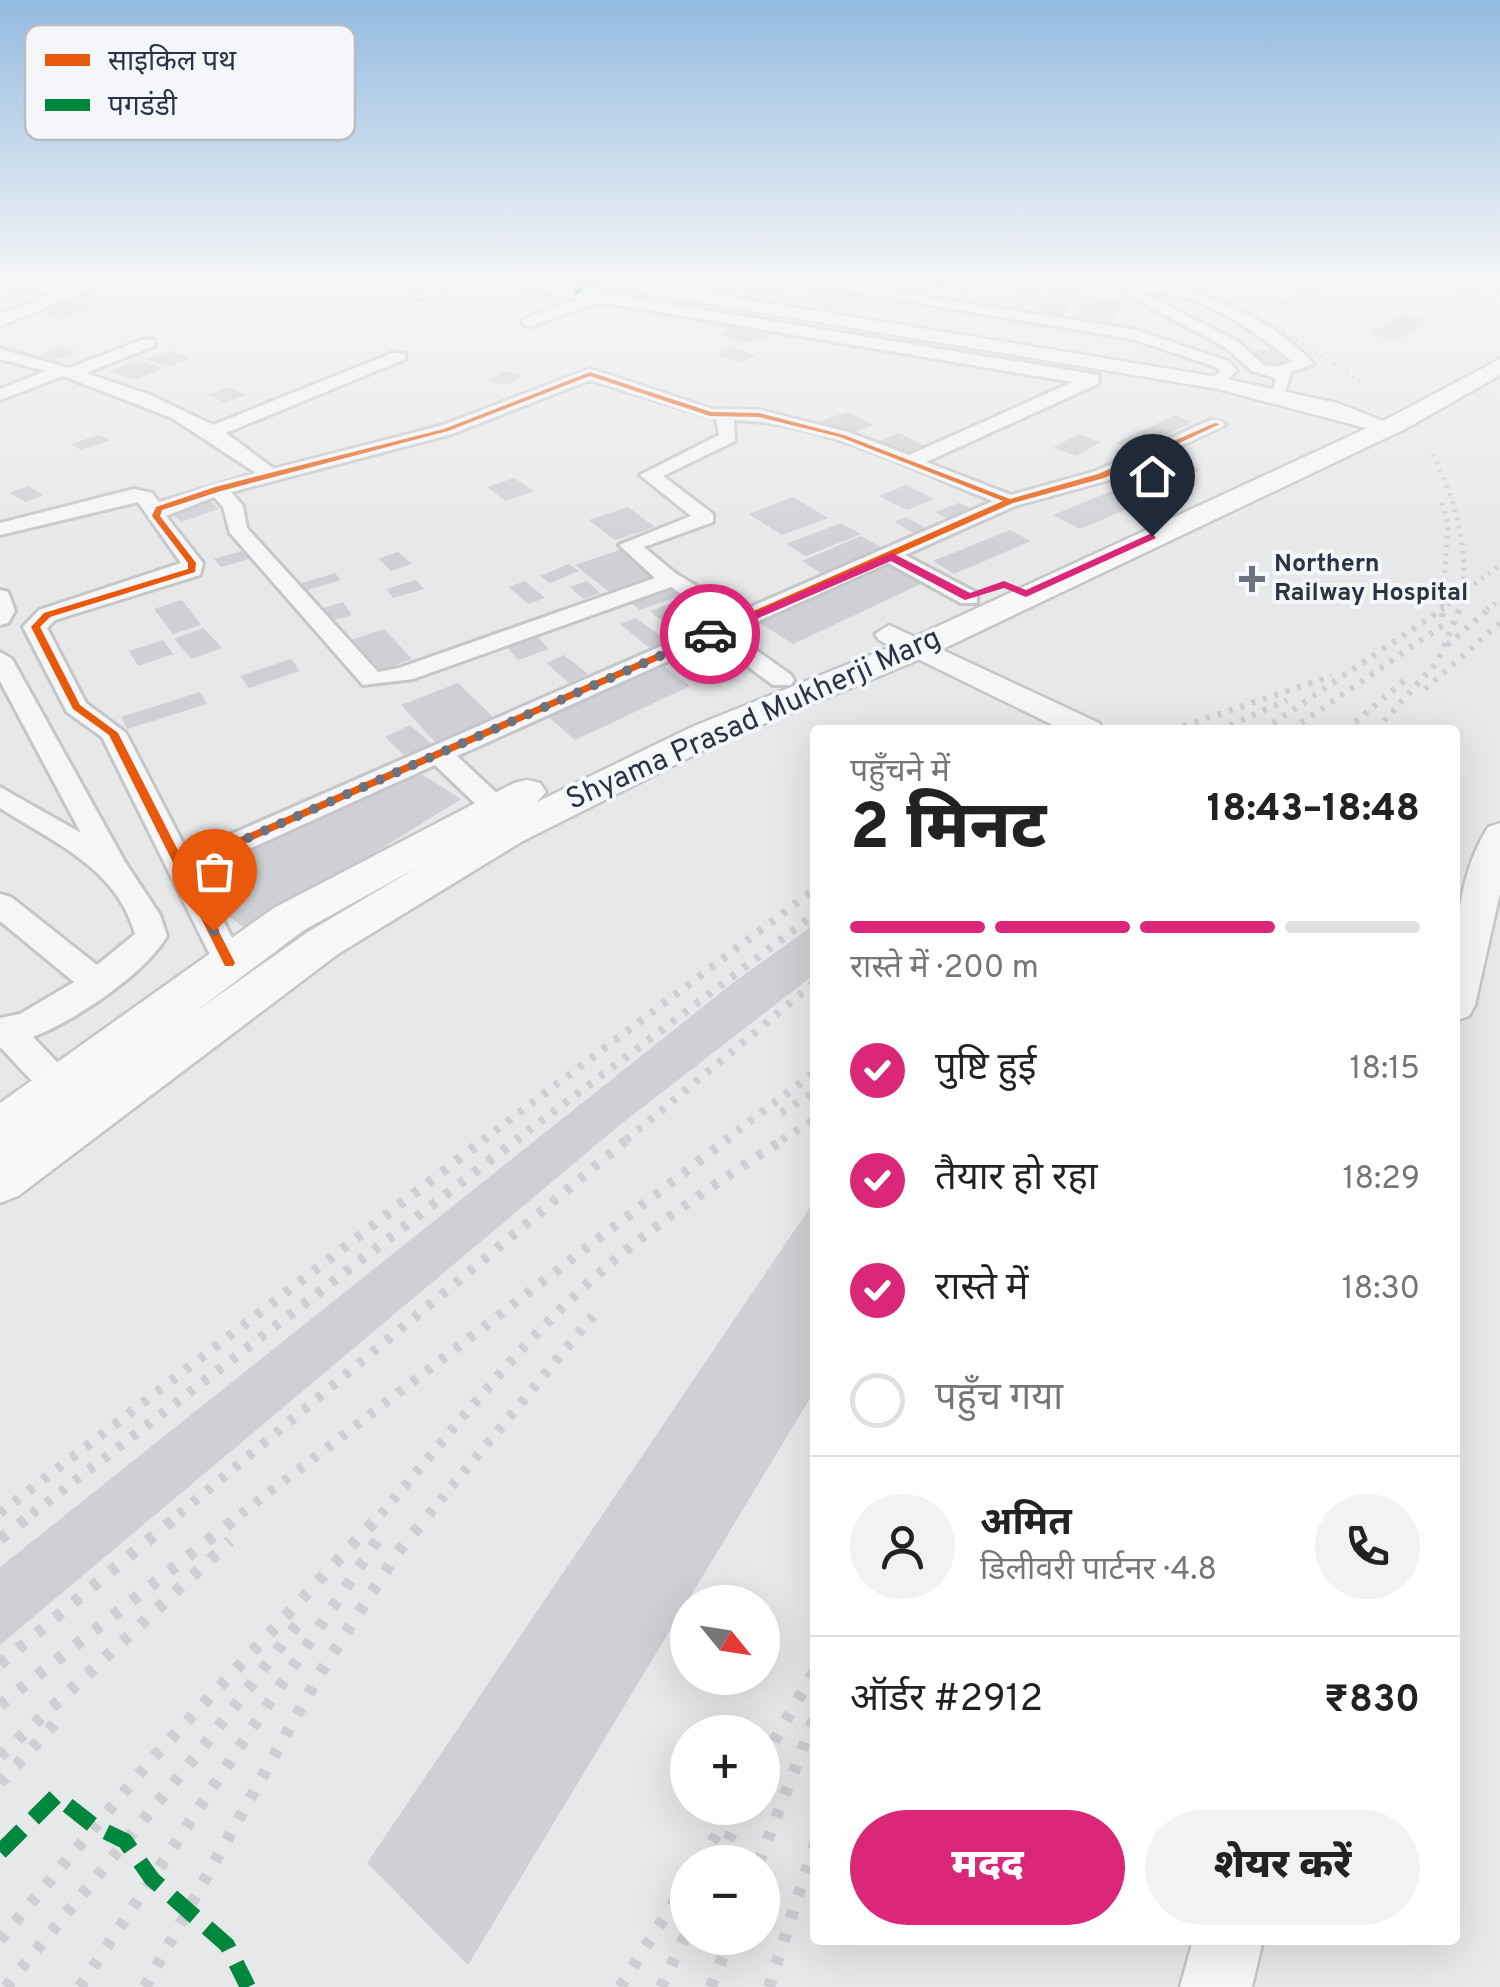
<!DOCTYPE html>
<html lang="hi">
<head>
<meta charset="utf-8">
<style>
  :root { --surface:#fff; --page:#f2f2f2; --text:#222; --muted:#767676; --line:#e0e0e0; --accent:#db2777 }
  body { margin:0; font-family:Overpass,"Noto Sans Devanagari",sans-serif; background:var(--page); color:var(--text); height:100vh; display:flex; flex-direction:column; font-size:38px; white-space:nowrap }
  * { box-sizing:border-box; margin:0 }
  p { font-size:32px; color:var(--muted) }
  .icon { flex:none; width:55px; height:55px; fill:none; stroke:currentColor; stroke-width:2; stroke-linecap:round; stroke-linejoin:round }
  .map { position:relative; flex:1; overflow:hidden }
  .side { position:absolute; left:810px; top:725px; width:650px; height:1220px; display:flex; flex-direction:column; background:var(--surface); border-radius:10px; box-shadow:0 10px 40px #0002 }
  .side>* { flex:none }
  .needle { width:65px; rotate:120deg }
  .tools { position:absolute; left:670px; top:1585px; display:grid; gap:20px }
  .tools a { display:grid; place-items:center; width:110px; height:110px; border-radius:50%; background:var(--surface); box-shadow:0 10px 40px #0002; font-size:50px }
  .pin { position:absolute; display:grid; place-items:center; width:85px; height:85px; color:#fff; margin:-102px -42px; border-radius:50% 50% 50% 0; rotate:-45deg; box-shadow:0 0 10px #0007 }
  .pin .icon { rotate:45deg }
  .courier { position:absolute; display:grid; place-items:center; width:100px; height:100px; margin:-50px; border:8px solid #db2777; border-radius:50%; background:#fff; color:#222; box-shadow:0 2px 12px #0007 }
  .head em { font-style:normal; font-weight:800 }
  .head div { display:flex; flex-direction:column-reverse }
  .head { display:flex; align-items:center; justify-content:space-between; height:170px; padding:0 40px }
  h1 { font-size:65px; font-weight:800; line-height:75px }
  .bar { display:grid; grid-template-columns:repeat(4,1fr); gap:15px 10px; align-content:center; height:120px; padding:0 40px }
  .bar i { height:12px; border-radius:8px; background:var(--line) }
  .bar .active { background:var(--accent) }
  .bar p { grid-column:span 4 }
  .line { display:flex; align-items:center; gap:25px; padding:0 40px; border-top:2px solid var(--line) }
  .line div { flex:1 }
  .round { display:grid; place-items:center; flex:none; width:105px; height:105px; border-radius:52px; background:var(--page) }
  ol { padding:0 40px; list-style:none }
  li { display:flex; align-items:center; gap:30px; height:110px }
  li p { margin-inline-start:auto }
  li .icon { padding:10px; border-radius:50%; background:var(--accent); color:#fff; stroke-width:4 }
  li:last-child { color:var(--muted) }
  li i { width:55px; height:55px; border:5px solid var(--line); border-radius:50% }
  .button { display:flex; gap:20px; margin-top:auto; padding:20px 40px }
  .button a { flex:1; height:115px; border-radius:60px; background:var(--accent); color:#fff; font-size:40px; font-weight:800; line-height:115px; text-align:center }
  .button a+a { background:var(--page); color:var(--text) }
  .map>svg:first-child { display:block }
</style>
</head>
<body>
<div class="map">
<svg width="1500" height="1987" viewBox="0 0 1500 1987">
  <rect width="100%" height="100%" fill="#e6e8ea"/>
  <!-- building -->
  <g fill="#ced0d3">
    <polygon points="921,278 961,278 975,280 966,289 917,282"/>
    <polygon points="1428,278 1467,283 1461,286 1484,292 1478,296 1411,280"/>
    <polygon points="759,279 785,283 770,295 744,291"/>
    <polygon points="1028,284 1041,285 1021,310 1008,308"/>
    <polygon points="1057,287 1080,290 1062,316 1037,313"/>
    <polygon points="1302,290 1319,295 1290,308 1273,304"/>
    <polygon points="832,291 848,293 831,309 815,306"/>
    <polygon points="89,294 122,302 101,303 60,319 40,314"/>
    <polygon points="1089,297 1126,303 1109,325 1070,318"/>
    <polygon points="1403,314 1430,321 1397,341 1370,334"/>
    <polygon points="742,325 769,336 746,343 720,333"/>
    <polygon points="734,347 756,356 738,363 716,354"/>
    <polygon points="59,348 76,353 48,363 31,358"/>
    <polygon points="1286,350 1302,364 1263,366 1248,351"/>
    <polygon points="169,351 190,358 167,367 145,359"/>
    <polygon points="138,360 165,368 135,380 108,371"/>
    <polygon points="504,371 524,376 507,385 487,381"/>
    <polygon points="229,387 246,395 225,403 208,395"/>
    <polygon points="847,412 874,425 848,434 821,421"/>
    <polygon points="1175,415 1193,422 1134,450 1116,443"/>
    <polygon points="899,433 925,446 899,456 873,443"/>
    <polygon points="1078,434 1101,442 1077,456 1053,448"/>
    <polygon points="99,435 110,440 81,450 71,444"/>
    <polygon points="1167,455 1200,470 1182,477 1150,462"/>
    <polygon points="514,478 534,491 506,501 487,487"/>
    <polygon points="1136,481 1163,494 1080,529 1053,515"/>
    <polygon points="906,485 934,499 907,510 879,496"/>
    <polygon points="28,486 44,495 25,502 9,493"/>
    <polygon points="793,497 828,518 782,535 749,514"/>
    <polygon points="209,500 219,509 181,522 171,512"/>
    <polygon points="959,503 972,509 948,519 935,512"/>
    <polygon points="628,507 655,527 615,540 589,520"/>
    <polygon points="906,517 928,529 916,534 894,522"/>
    <polygon points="841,523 861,534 806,556 786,544"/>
    <polygon points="1010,530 1031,541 954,574 933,561"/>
    <polygon points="861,536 884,549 824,575 802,561"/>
    <polygon points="625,548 662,576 612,594 575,565"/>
    <polygon points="242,551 249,559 221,567 214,559"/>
    <polygon points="398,552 412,564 391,571 378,559"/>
    <polygon points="569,564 579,571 550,583 540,576"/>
    <polygon points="889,564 923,583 793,644 760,623"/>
    <polygon points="335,573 341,580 298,593 292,586"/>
    <polygon points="416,580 424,589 393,598 386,589"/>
    <polygon points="525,581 545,598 528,604 509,587"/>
    <polygon points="587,581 600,593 583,599 570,587"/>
    <polygon points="673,583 687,593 640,610 625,598"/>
    <polygon points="685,598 716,622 680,636 650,611"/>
    <polygon points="182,600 201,625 173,634 154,609"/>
    <polygon points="343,602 352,615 323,623 314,611"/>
    <polygon points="636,618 670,643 652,650 620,624"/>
    <polygon points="203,628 222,648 192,659 174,639"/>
    <polygon points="384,629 412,659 369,675 342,643"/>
    <polygon points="533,632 549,649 518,660 503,642"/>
    <polygon points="163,640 173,654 138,666 129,651"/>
    <polygon points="564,655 588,674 569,683 546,663"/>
    <polygon points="291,659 300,671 249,688 240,676"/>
    <polygon points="658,662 690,686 575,740 544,713"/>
    <polygon points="458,683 494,718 435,742 401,705"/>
    <polygon points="200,692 207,704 127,729 121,717"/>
    <polygon points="410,725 434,746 407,758 385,737"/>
    <polygon points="412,768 461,799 249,931 220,910 200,868"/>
    <polygon points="815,924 815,974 621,1124 0,1645 0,1567 734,982"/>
    <polygon points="815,1200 815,1390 468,1965 367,1863"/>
  </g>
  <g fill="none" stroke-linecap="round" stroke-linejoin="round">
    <!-- minor casing -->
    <g stroke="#c4c6c8" stroke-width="6">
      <g id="minor">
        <polygon points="449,278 468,278 424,300 412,297"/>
        <path d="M476 278H510L1099 375 1098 384 926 462 1011 495 1094 472 1211 420 1226 424 1108 480 1017 505 905 555 977 593V603H961L888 563 732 633 791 675 794 680 791 685H773L713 641 457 756 504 800 508 806 504 812H484L435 765 198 872 245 963 240 971H218L102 737 67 712 23 627 39 610 181 563 138 502 0 535V523L134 489 152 493 159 502 256 473 172 418 63 376 0 400V389L46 371 0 359V349L69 368 142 340H154V346L86 373 150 395 213 425 393 353H405V359L226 433 274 469 440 426 590 369 712 409 759 410 848 432 909 455 1073 382 599 302 529 327 521 322 524 319 580 299ZM590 380 716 419 719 435 640 475 691 516 619 545 655 578 399 668 378 672 247 528 243 506 231 492 452 434ZM734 420C823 422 911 469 993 501L739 612 675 573 644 547 713 522V514L663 476 735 441ZM214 497 223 507 230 533 363 685 413 679 671 587 721 620 188 853 126 733 86 703 47 628 55 620 200 575 203 563 166 516Z"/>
        <polygon points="768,278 803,278 1136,330 1228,361 1237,370 1218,388 1210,383 1220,371 1216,367 1133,339"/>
        <path d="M1149 284C1207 290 1274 321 1314 364L1291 372 1284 396H1272L1276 378 1252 371 1225 347 1122 292ZM1143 294C1196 287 1254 331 1293 362L1275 367 1264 365 1237 341Z"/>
        <polygon points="0,590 8,592 15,611 8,623 0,625"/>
        <path d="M0 652 12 659 125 862 160 915 167 936C145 974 74 1021 33 1037L79 1085 74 1095C45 1105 20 1066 0 1047V1018L20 1014 74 982 0 921V894L11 897 97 965 135 934C117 868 53 842 0 808V787L81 833 0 681Z"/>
      </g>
    </g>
    <!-- tertiary casing -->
    <g stroke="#c4c6c8" stroke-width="5">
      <g id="tertiary">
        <polygon points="0,278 70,287 95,278 120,278 0,326 0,314 51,295 0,286"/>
        <polygon points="575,278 617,278 1218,377 1337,403 1399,427 1388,434 1218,389 584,283"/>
        <polygon points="889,625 1099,723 1104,730 1063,730 879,640 875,634"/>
        <path d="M1500 823V893L1475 1005 1469 1016 1455 1021C1455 955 1452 885 1488 827Z"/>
        <polygon points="1193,1940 1263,1940 1252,1987 1180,1987"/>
      </g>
    </g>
    <!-- secondary casing -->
    <g stroke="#c4c6c8" stroke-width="5">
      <path id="secondary" d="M1500 359V375L1407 428 930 655 720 742 521 842 338 954 18 1196 0 1203V1103L274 908 514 783 527 780 540 783 546 792 537 802 694 726 906 641 1389 418ZM418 867 308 932 195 1012 304 930Z"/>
    </g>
    <!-- minor -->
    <use href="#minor" fill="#f5f6f7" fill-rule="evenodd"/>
    <!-- tertiary -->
    <use href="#tertiary" fill="#f5f6f7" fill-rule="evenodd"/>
    <!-- secondary -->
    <use href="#secondary" fill="#f8f8f8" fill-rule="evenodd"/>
    <!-- rail-far5 -->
    <polyline stroke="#cecfd2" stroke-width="4" stroke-dasharray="2.5 5" stroke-linecap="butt" points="1167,278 1268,321 1363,383"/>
    <!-- rail-far4 -->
    <g stroke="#cecfd2" stroke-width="5" stroke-dasharray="2.5 6" stroke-linecap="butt">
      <path d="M1433 454C1457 504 1471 555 1460 610"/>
      <polyline points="1442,503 1448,525 1442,610"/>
      <polyline points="1441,610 1500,565"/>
      <polyline points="1487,610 1500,599"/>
    </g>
    <!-- rail-far3 -->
    <g stroke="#cecfd2" stroke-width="6" stroke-dasharray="4 8" stroke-linecap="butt">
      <polyline points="1442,617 1443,608"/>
      <polyline points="1447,645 1490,608"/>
      <polyline points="1425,689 1500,623"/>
      <polyline points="1301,723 1449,621"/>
      <polyline points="1172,730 1332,676"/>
      <polyline points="1219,730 1287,700"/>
      <polyline points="1263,730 1444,608"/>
      <polyline points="1346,730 1405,680"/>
      <polyline points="1376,730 1437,662 1460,608"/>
    </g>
    <!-- rail-far2 -->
    <g stroke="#cecfd2" stroke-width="8" stroke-dasharray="5 10" stroke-linecap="butt">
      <polyline points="781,1113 815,1092"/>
      <polyline points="483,1140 815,889"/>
      <polyline points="516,1140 815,914"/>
      <polyline points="626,1140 815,982"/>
      <polyline points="725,1140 815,1072"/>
      <polyline points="782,1140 815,1119"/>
    </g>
    <!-- rail-far1 -->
    <g stroke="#cecfd2" stroke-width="10" stroke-dasharray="6 12" stroke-linecap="butt">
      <polyline points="0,1513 486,1138"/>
      <polyline points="32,1514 519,1138"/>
      <polyline points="179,1514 629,1138"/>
      <polyline points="241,1514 729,1138"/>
      <path d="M381 1514C450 1434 516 1347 595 1277 654 1224 720 1180 786 1138"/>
      <polyline points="429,1514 593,1316"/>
    </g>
    <!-- rail -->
    <g stroke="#cecfd2" stroke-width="12" stroke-dasharray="8 16" stroke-linecap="butt">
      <polyline points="0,1539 35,1512"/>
      <polyline points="0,1664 182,1512"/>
      <polyline points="0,1705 244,1512"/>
      <polyline points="0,1756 230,1541"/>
      <polyline points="762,1762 815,1670"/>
      <polyline points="0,1783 58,1720"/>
      <polyline points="699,1862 734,1808"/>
      <polyline points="718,1862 735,1826"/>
      <polyline points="759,1862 815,1716"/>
      <polyline points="0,1940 151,1760 383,1512"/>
      <polyline points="6,1987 200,1751 303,1617"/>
      <polyline points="80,1987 384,1530"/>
      <polyline points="145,1987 322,1670 398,1552 431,1512"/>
      <polyline points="620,1987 688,1880"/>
      <polyline points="661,1987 688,1930"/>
      <polyline points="711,1987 730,1938"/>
      <polyline points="769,1987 815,1843"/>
    </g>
    <!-- quiet-far1 -->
    <polyline stroke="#00873e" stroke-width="5" stroke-dasharray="10 5" stroke-linecap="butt" points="574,294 595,280"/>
    <!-- quiet -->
    <polyline stroke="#00873e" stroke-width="16" stroke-dasharray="31 16" stroke-linecap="butt" points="0,1852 56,1796 94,1826 125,1841 152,1879 227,1945 248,1987"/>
    <!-- cycleway casing -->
    <g stroke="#f4f6f9" stroke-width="7">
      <path id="cycleway" d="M590 372 711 412 759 413 844 435 1010 499 1098 474 1215 423 1220 424 1104 478 1013 503 187 869 235 963 233 966H225L109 735 73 709 31 627 44 613 188 569V563L152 516 156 507 215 487 444 429ZM590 376 710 416 759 417 840 437 1003 501 184 862 118 733 80 705 40 627 50 617 195 572 196 563 160 516 162 510 221 491 448 431Z"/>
    </g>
    <!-- cycleway -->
    <use href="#cycleway" fill="#e8590c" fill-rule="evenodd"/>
  </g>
  <!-- sky -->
  <linearGradient id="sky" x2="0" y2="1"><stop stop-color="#93bae0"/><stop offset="0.5" stop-color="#f4f5f6"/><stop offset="1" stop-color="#f4f5f6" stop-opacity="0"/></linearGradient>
  <rect width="1500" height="556" fill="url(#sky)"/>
  <!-- route -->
  <polygon fill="#db2777" points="1152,533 1156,538 1026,597 1004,588 965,600 891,561 714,637 704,634 892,553 970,593 1004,581 1026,590"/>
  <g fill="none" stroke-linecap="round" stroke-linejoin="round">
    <!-- done -->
    <polyline stroke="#6c737f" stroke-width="10" stroke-dasharray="0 18" points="214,931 182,867 710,634"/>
  </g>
  <!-- markers -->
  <path fill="#6c737f" stroke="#f4f6f9" stroke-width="4" d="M1247 564h10v10h10v10h-10v10h-10v-10h-10v-10h10z"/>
  <g text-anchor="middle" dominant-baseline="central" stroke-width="8" stroke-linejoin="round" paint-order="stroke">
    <!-- far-poi labels -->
    <g font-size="25" font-weight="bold" fill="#2b3445" stroke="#f4f6f9" text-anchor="start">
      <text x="1274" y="565">Northern<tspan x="1274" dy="29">Railway Hospital</tspan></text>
    </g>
    <!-- street labels -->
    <g font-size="30" fill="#2b3445" stroke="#f4f6f9">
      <text transform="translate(754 720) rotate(-24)">Shyama Prasad Mukherji Marg</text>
    </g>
  </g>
  <!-- legend -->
  <rect x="25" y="25" width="330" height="115" rx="15" fill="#f4f6f9" stroke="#b8bcc3" stroke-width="2.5"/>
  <rect x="45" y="54" width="45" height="12" fill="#e8590c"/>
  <rect x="45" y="99" width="45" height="12" fill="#00873e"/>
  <g font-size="28" fill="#2b3445">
    <text x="108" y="70">साइकिल पथ</text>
    <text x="108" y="115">पगडंडी</text>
  </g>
</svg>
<div class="tools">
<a><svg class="needle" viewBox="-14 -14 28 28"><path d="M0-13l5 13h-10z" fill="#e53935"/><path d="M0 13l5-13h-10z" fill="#767676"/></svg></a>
<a>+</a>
<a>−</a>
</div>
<div class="pin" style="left:214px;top:931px;background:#ea580c"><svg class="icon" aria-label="bag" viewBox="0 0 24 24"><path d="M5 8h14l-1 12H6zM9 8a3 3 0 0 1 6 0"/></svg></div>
<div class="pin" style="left:1152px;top:536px;background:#1f2937"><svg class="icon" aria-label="home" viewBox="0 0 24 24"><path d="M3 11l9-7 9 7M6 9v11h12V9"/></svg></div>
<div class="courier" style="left:710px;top:634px"><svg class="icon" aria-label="car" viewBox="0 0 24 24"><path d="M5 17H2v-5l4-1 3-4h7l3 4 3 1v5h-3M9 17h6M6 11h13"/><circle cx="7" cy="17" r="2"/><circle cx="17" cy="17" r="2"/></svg></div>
<section class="side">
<div class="head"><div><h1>2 मिनट</h1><p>पहुँचने में</p></div><em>18:43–18:48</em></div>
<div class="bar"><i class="active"></i><i class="active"></i><i class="active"></i><i></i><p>रास्ते में · 200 m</p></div>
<ol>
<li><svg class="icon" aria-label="check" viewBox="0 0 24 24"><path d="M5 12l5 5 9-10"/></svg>पुष्टि हुई<p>18:15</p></li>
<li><svg class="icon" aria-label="check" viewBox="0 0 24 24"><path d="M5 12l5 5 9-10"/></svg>तैयार हो रहा<p>18:29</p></li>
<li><svg class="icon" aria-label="check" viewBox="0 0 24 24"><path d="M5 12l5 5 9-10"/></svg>रास्ते में<p>18:30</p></li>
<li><i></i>पहुँच गया</li>
</ol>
<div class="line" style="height:180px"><a class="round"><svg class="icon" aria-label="person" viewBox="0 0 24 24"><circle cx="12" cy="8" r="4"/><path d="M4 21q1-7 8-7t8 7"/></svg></a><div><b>अमित</b><p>डिलीवरी पार्टनर · 4.8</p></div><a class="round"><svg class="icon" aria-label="phone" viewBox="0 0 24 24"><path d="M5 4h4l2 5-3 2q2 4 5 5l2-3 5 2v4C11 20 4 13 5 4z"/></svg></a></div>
<div class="line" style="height:130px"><div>ऑर्डर #2912</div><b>₹830</b></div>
<div class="button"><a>मदद</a><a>शेयर करें</a></div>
</section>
</div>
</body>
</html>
